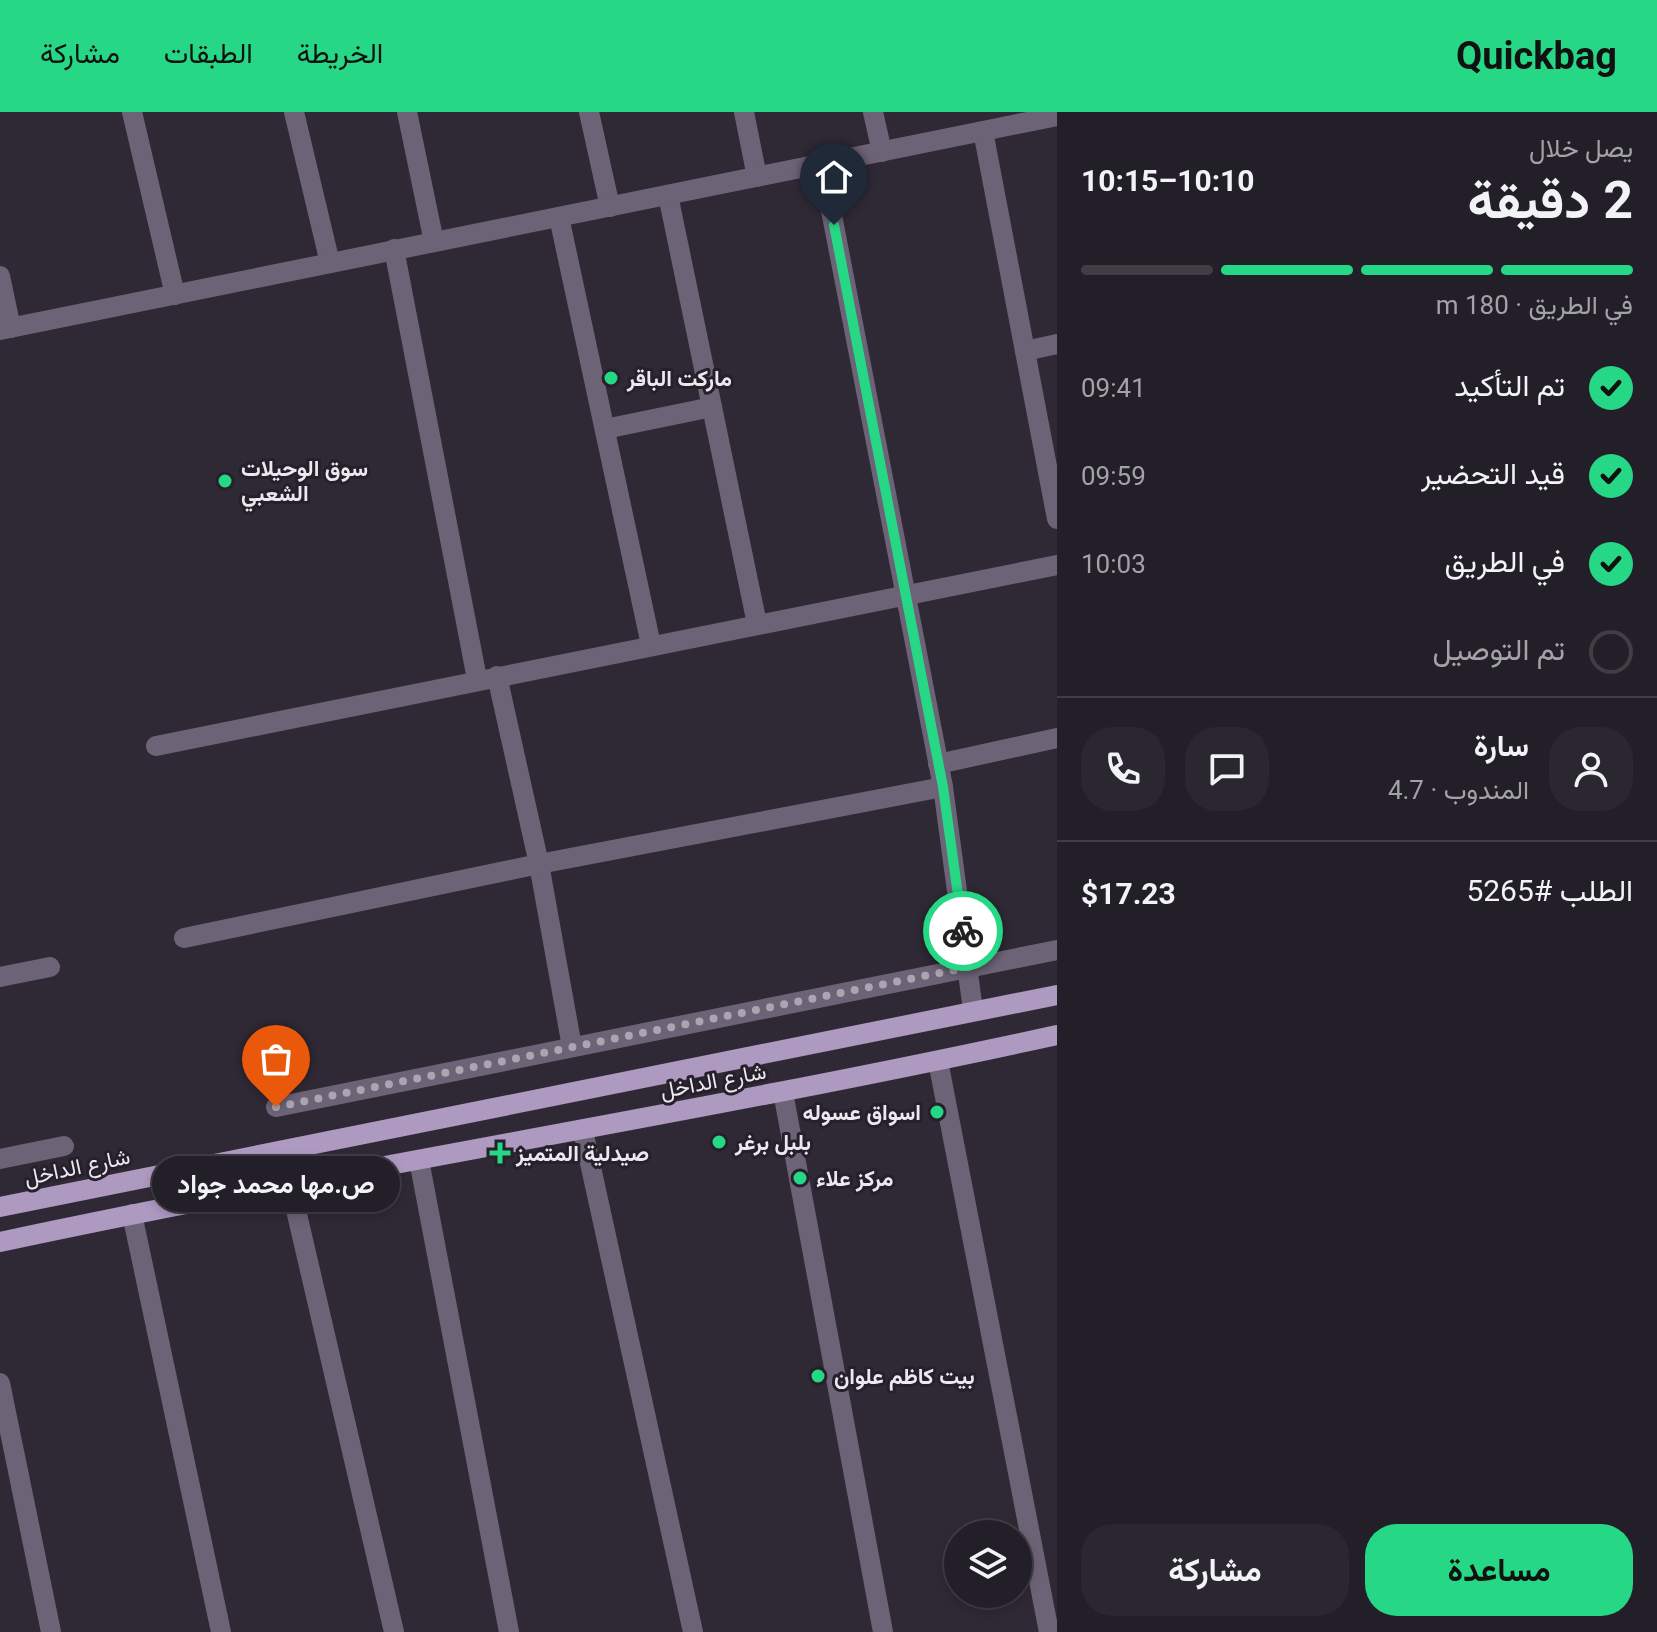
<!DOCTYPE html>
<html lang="ar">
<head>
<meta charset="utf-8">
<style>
  :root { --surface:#231f28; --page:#2b2730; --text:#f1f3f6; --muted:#a3a2a8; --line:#403d45; --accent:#26d886 }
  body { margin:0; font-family:Roboto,Vazirmatn,sans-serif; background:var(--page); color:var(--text); direction:rtl; height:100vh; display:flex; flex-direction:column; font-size:30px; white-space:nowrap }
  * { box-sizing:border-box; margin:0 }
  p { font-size:26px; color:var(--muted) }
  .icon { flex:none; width:44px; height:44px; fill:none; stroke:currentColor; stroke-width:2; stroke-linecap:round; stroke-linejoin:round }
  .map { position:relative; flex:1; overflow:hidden; direction:ltr }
  .sheet { display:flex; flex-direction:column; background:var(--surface); width:600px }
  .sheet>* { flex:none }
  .tools { position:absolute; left:944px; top:1408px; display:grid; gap:16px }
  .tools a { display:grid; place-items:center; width:88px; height:88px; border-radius:50%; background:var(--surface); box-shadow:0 4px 12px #0003,0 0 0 2px var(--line); font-size:40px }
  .pin { position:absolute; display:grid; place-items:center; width:68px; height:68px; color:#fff; margin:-82px -34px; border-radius:50% 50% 50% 0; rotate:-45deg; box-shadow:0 0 8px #0007 }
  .pin .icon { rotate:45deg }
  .courier { position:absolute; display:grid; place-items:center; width:80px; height:80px; margin:-40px; border:6px solid #26d886; border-radius:50%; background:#fff; color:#222; box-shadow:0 2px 10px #0007 }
  .bubble { position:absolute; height:56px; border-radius:28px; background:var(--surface); box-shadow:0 4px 12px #0003,0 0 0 2px var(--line); font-size:26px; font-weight:700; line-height:56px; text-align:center; direction:rtl }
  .summary em { font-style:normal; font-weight:700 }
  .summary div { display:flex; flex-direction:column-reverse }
  .summary { display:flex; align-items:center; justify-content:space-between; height:136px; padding:0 24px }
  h1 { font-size:52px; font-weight:700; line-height:60px }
  .bar { display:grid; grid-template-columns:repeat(4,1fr); gap:12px 8px; align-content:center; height:96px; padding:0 24px }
  .bar i { height:10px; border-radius:6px; background:var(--line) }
  .bar .active { background:var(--accent) }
  .bar p { grid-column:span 4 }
  .line { display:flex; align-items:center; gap:20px; padding:0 24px; border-top:2px solid var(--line) }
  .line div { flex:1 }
  .round { display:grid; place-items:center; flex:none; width:84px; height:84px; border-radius:32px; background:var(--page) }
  ol { padding:0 24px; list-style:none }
  li { display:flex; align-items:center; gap:24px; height:88px }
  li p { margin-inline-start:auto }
  li .icon { padding:8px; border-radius:50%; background:var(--accent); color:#111; stroke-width:4 }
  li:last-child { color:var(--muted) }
  li i { width:44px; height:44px; border:4px solid var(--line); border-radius:50% }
  .primary-button { display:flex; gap:16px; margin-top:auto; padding:16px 24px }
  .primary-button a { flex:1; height:92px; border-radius:32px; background:var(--accent); color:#111; font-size:32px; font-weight:700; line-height:92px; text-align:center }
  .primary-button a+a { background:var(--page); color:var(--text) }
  header { display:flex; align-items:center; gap:48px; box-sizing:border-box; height:112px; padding:0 40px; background:var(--accent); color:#111 }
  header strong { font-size:38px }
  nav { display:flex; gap:44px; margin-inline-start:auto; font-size:28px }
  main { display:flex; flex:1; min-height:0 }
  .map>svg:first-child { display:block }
</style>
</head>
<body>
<header>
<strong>Quickbag</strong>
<nav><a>الخريطة</a><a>الطبقات</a><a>مشاركة</a></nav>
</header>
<main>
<section class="sheet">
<div class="summary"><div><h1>2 دقيقة</h1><p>يصل خلال</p></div><em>10:10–10:15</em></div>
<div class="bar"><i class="active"></i><i class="active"></i><i class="active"></i><i></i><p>في الطريق · 180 m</p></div>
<ol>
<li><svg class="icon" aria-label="check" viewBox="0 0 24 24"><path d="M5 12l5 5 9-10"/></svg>تم التأكيد<p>09:41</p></li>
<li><svg class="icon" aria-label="check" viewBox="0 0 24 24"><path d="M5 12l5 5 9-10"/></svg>قيد التحضير<p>09:59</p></li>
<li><svg class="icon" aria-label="check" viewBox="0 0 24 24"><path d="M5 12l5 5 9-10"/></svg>في الطريق<p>10:03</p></li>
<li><i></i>تم التوصيل</li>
</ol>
<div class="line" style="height:144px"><a class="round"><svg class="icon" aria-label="person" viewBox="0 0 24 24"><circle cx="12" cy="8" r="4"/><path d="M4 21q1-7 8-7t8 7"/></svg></a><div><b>سارة</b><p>المندوب · 4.7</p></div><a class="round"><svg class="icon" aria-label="chat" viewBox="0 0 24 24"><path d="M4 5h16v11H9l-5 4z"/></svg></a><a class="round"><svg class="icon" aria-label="phone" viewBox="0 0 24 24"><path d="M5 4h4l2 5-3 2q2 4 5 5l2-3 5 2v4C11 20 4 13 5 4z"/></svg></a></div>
<div class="line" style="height:104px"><div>الطلب #5265</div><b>$17.23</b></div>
<div class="primary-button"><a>مساعدة</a><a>مشاركة</a></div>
</section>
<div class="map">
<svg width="1057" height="1520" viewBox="0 0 1057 1520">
  <rect width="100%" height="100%" fill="#2f2935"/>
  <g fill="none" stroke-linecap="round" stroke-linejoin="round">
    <!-- minor -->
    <g stroke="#6d6377" stroke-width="20">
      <polyline points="132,0 175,183"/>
      <polyline points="294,0 330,151"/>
      <polyline points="407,0 434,130"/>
      <polyline points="589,0 610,95"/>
      <polyline points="744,0 757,65"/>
      <polyline points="873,0 882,40"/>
      <polyline points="983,19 1057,407"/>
      <polyline points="822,52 943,675 973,898"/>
      <polyline points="668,83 757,512"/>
      <polyline points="559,105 651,533"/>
      <polyline points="394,137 477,567"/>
      <polyline points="0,164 11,216"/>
      <polyline points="0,218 1057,4"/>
      <polyline points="1025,239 1057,232"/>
      <polyline points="605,317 712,295"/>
      <polyline points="497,564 539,752 572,935"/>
      <polyline points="156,634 1057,453"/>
      <polyline points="938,652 1057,626"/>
      <polyline points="184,826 539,752 943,675"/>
      <polyline points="0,865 50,855"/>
      <polyline points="938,949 1049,1520"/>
      <polyline points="783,980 883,1520"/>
      <polyline points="276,995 1057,838"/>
      <polyline points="583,1019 693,1520"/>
      <polyline points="0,1047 64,1034"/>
      <polyline points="419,1048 509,1520"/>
      <polyline points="290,1072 394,1520"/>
      <polyline points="132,1102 221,1520"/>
      <polyline points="0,1271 51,1520"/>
    </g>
    <!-- primary -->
    <g stroke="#ae99c1" stroke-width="20">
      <polyline points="0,1095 1057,883"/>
      <path d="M0 1130C351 1055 706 1000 1057 923"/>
    </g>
  </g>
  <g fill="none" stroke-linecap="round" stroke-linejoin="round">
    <!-- done -->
    <polyline stroke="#aaa5ae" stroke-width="8" stroke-dasharray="0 14.4" points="276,995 969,855 963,819"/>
    <!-- route -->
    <polyline stroke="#26d886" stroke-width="10" points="834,113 943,675 963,819"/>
  </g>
  <!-- markers -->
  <g fill="#26d886" stroke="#26202b" stroke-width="3">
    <circle cx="611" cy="266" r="8"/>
    <circle cx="225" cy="369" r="8"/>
    <circle cx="937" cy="1000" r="8"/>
    <circle cx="719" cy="1030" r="8"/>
    <path d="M496 1029h8v8h8v8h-8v8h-8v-8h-8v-8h8z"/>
    <circle cx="800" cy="1066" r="8"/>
    <circle cx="818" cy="1264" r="8"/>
  </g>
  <g text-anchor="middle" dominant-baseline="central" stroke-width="6" stroke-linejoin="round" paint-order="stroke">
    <!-- poi labels -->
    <g font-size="22" font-weight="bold" fill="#ece8ef" stroke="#26202b" text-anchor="start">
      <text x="627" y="266">ماركت الباقر</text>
      <text x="241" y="356">سوق الوحيلات<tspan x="241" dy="25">الشعبي</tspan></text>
      <text x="921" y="1000" text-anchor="end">اسواق عسوله</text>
      <text x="735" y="1030">بلبل برغر</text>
      <text x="516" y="1041">صيدلية المتميز</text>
      <text x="816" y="1066">مركز علاء</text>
      <text x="834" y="1264">بيت كاظم علوان</text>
    </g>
    <!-- street labels -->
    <g font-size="22" fill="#ece8ef" stroke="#26202b">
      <text transform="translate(713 969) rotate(-11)">شارع الداخل</text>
      <text transform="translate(77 1055) rotate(-12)">شارع الداخل</text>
    </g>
  </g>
</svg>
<div class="tools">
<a><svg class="icon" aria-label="layers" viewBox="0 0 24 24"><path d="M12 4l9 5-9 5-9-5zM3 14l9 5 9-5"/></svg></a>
</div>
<div class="pin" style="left:276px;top:995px;background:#ea580c"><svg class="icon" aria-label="bag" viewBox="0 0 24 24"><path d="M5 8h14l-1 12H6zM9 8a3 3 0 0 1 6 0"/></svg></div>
<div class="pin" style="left:834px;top:113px;background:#1f2937"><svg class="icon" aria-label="home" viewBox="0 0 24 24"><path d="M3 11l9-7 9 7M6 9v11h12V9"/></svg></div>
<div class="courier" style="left:963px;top:819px"><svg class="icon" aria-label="bike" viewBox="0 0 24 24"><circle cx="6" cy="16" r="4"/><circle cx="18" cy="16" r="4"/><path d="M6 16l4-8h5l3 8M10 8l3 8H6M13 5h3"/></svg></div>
<div class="bubble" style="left:152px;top:1044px;width:248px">ص.مها محمد جواد</div>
</div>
</main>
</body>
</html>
